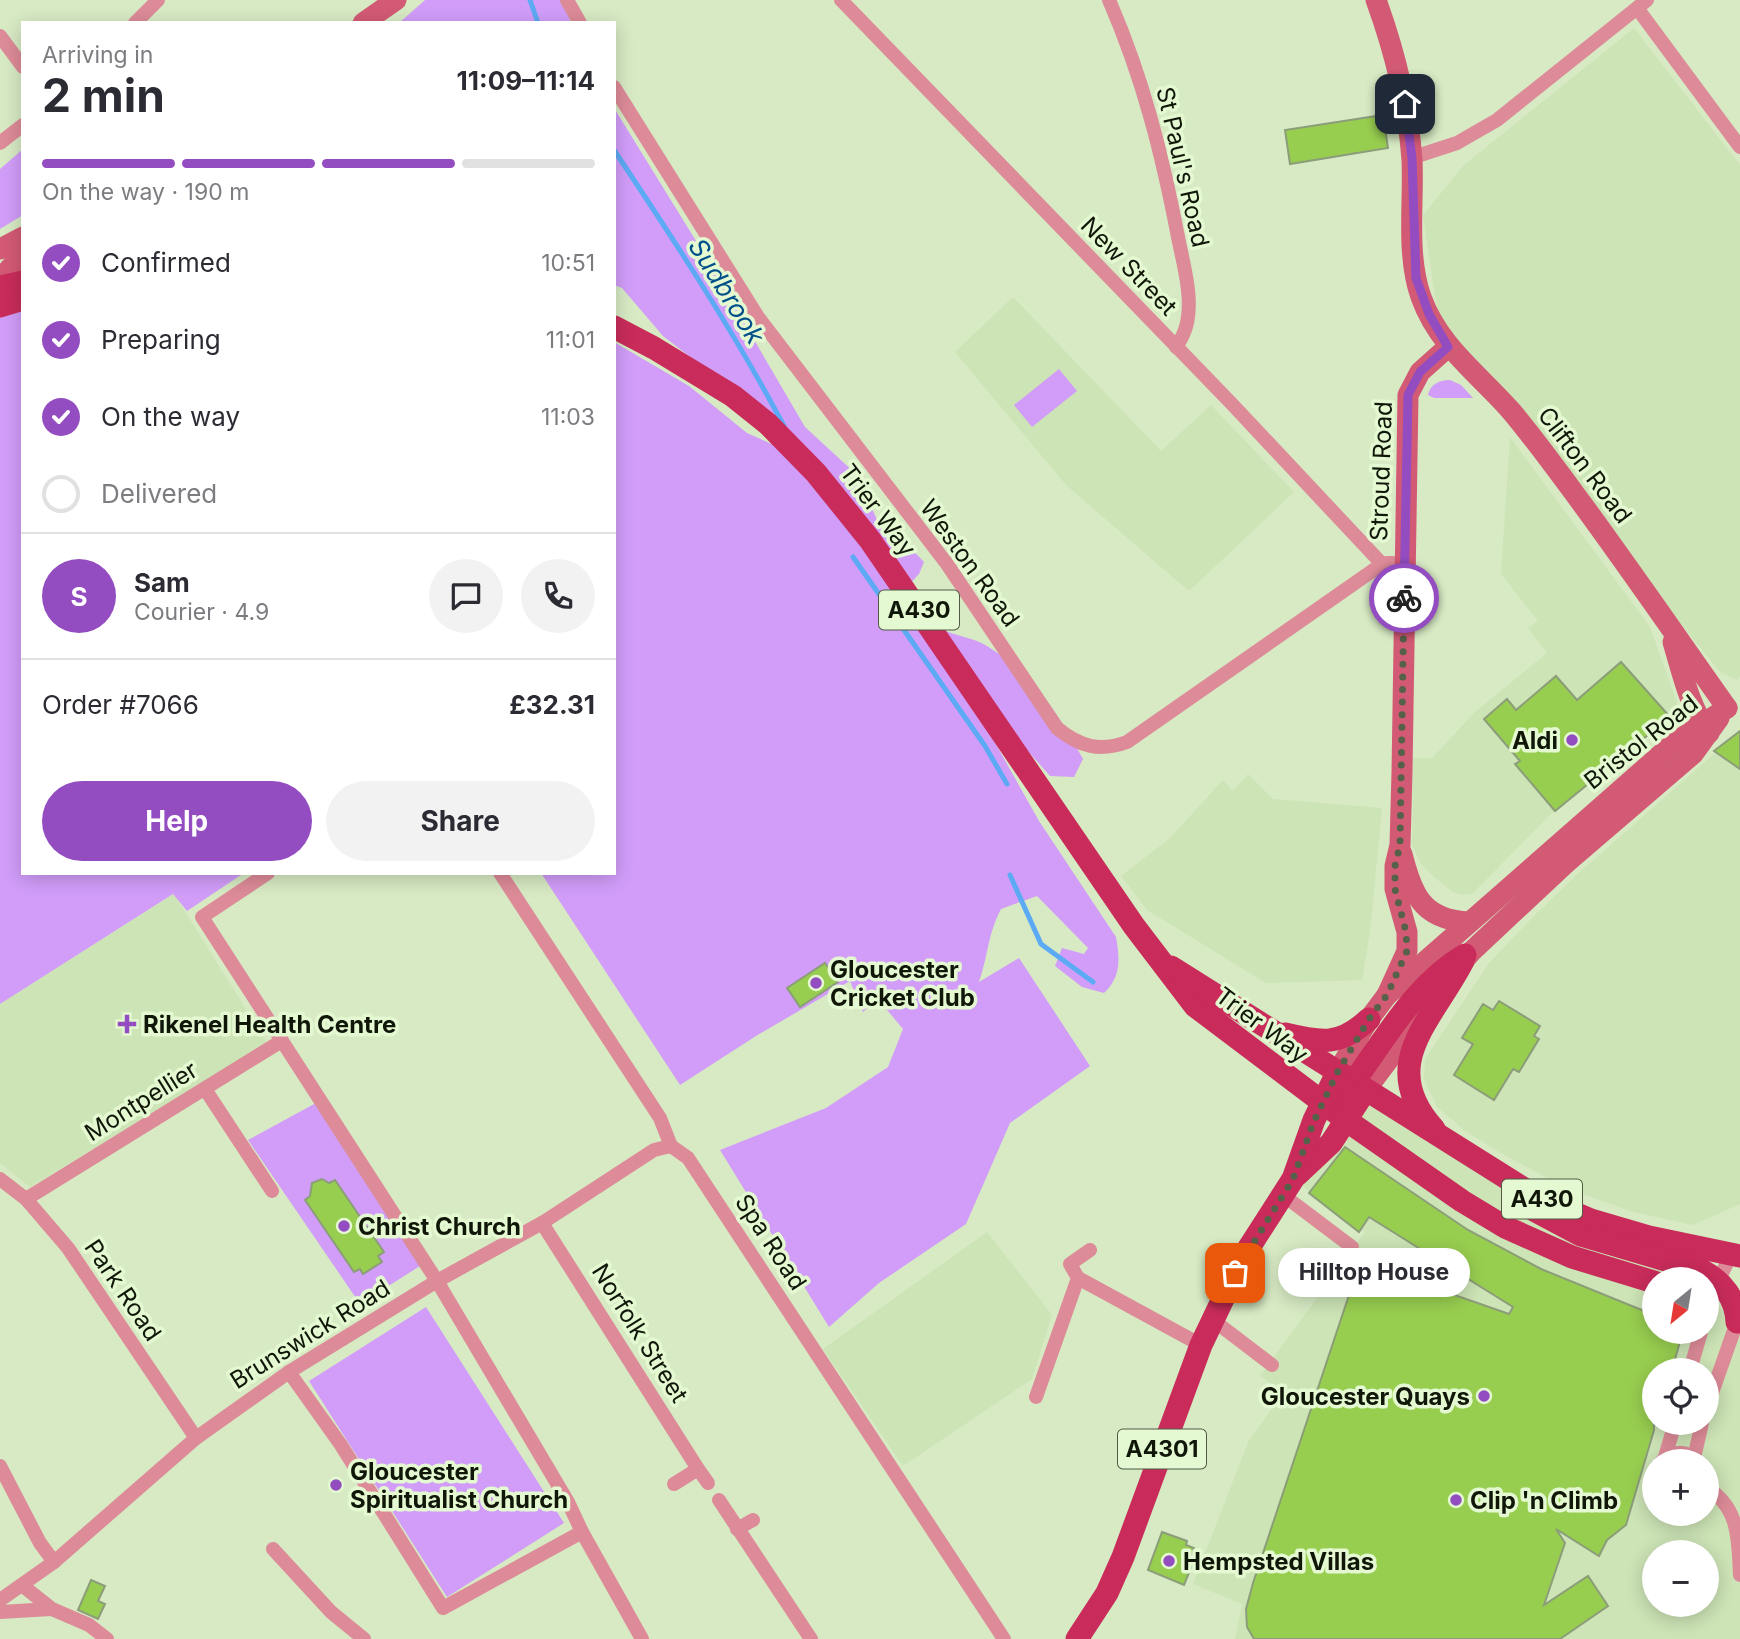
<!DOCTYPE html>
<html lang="en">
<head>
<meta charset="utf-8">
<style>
  :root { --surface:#fff; --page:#f2f2f3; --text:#2b2b33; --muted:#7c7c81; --line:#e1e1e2; --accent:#934dc1 }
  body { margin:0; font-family:Inter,sans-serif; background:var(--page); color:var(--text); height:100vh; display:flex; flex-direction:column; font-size:26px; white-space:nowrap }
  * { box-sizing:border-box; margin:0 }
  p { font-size:23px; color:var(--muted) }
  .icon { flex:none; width:38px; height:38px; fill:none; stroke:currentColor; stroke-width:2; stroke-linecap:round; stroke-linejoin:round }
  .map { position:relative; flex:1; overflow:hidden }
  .sheet { position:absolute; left:21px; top:21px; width:595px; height:854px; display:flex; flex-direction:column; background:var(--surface); border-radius:0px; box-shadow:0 4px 18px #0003 }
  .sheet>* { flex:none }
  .needle { width:46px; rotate:210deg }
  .controls { position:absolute; left:1642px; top:1267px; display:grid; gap:14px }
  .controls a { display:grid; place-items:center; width:77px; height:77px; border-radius:50%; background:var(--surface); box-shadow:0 4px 18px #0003; font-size:35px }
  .pin { position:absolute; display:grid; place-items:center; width:60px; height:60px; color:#fff; margin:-30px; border-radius:14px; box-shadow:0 4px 10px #0006 }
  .courier { position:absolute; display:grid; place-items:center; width:70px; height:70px; margin:-35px; border:5px solid #934dc1; border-radius:50%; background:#fff; color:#222; box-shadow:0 2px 9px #0007 }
  .bubble { position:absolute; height:49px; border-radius:24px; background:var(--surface); box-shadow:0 4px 18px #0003; font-size:23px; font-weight:700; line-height:49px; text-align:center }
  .head em { font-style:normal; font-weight:700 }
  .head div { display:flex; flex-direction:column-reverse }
  .head { display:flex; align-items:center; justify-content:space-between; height:119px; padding:0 21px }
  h1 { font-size:46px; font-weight:700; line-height:52px }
  .bar { display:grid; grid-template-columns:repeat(4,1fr); gap:10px 7px; align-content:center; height:84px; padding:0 21px }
  .bar i { height:9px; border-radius:5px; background:var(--line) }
  .bar .current { background:var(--accent) }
  .bar p { grid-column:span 4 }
  .line { display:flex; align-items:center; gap:18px; padding:0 21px; border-top:2px solid var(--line) }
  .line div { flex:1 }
  .round { display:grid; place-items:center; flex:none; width:74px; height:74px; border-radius:37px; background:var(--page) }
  ol { padding:0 21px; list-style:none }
  li { display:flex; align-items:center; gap:21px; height:77px }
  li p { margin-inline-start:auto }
  li .icon { padding:7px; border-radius:50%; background:var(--accent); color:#fff; stroke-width:4 }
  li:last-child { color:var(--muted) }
  li i { width:38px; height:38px; border:4px solid var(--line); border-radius:50% }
  .primary-button { display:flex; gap:14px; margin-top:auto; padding:14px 21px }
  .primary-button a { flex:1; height:80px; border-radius:42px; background:var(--accent); color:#fff; font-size:28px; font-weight:700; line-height:80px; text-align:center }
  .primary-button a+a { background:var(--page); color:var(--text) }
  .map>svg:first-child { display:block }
</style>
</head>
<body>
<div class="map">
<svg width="1740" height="1639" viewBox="0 0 1740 1639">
  <rect width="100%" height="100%" fill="#d7eac4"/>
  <!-- built -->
  <g fill="#cde4b6" fill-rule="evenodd">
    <polygon points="1634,28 1740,165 1740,677 1737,680 1720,672 1443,328 1435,297 1423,215 1464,165"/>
    <polygon points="1013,297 1161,451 1211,405 1294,492 1189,591 1066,485 955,352"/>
    <polygon points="1510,437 1650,627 1677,702 1675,712 1670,717 1550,815 1472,894 1464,895 1453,892 1434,877 1421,864 1412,845 1413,758 1432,758 1475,712 1547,653 1528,628 1538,621 1501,574"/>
    <polygon points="1740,731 1740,1204 1693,1225 1633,1212 1564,1187 1499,1152 1464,1130 1437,1107 1424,1080 1425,1059 1489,963 1534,916 1581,871"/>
    <polygon points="1248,774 1273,799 1382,808 1370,932 1362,980 1266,983 1147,910 1121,876 1169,839 1223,780 1233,791"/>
    <polygon points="174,894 267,1043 30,1187 0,1163 0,1004"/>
    <path d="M1365 1091 1453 1146 1649 1237 1690 1279H1654V1332H1706V1295L1740 1328V1639H1235L1242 1604 1193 1584 1249 1440 1275 1405 1268 1399 1276 1387 1260 1376 1365 1232 1293 1179ZM1654 1370H1706V1423H1654ZM1654 1461H1706V1514H1654ZM1654 1552H1706V1605H1654Z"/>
    <polygon points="987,1232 1052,1315 1032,1379 903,1466 823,1349"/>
  </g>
  <!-- green -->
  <g fill="#d19df9">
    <polygon points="425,0 563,0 571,23 399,23"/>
    <path d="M614 108 701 249 805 427 856 474 880 526 895 532 924 562 919 574 901 593C914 605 927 620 942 629 953 636 973 637 987 646 1033 674 1058 713 1083 759L1074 777 1050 776 1011 732 984 723 1039 821 1116 937C1120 959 1121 977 1104 993L1082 987 1055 966 1062 948 1084 954 1088 948 1037 896 1001 909C988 933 988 956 979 982L1019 958 1090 1066 1010 1123 966 1224 879 1283 829 1327 720 1150 826 1108 888 1067 903 1029 877 998 863 1012 850 981 756 1036 680 1085 541 873H614V342L689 386 747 433 774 445 763 413 663 336 622 288 614 285Z"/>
    <polygon points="23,149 23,215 0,229 0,169"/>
    <polygon points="23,310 23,873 244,873 187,911 173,894 0,1004 0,317"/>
    <polygon points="1059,369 1077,391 1032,427 1014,405"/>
    <path d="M1450 380 1461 385 1473 398H1434L1428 395C1430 384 1440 380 1450 380Z"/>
    <polygon points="316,1103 420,1266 360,1304 248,1140"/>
    <polygon points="426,1307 564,1523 447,1597 309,1381"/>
  </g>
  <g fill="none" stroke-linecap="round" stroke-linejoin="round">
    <!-- stream -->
    <g stroke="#5daaf4" stroke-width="5">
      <polyline points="530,0 538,23"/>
      <path d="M614 150C674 240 733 330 784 426"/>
      <polyline points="853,557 985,746 1007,784"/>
      <polyline points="1010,875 1041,944 1093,982"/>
    </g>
  </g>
  <!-- building -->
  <g fill="#98ce50" stroke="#8b9d79" stroke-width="2">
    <polygon points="1383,115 1388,148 1290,164 1285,130"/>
    <polygon points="1621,662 1670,717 1555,811 1515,764 1520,761 1484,719 1507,699 1516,710 1556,676 1577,700"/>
    <polygon points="1740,731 1740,769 1714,751"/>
    <polygon points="825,963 838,982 800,1007 787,988"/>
    <polygon points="1499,1001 1540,1026 1534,1036 1539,1039 1519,1072 1513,1069 1494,1100 1454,1075 1473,1044 1462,1038 1483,1004 1493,1010"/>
    <polygon points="1345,1147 1468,1230 1541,1269 1654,1315 1654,1332 1681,1338 1672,1370 1654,1370 1654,1430 1626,1525 1607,1540 1599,1556 1556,1529 1565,1543 1544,1605 1588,1576 1608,1606 1560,1639 1254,1639 1247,1627 1246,1609 1253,1583 1360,1262 1509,1314 1513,1307 1369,1217 1359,1232 1309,1193"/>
    <polygon points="322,1179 329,1183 335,1180 384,1252 378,1256 382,1262 363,1274 360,1269 354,1272 305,1200 310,1196 312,1183"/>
    <polygon points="1162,1532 1187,1541 1186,1545 1194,1548 1189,1561 1193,1563 1184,1585 1148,1570"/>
    <polygon points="91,1580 105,1586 98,1601 105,1604 98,1619 78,1610"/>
  </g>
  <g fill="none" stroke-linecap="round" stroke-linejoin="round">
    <!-- minor -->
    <g stroke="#dd8b98" stroke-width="14">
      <polyline points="567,0 580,23"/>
      <polyline points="841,0 1231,403 1383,565"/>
      <path d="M1109 0C1143 78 1162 154 1178 237 1183 263 1193 296 1187 323 1185 332 1181 340 1176 347"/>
      <polyline points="1637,8 1740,147"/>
      <polyline points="135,23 158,0"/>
      <polyline points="0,36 23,67"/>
      <path d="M614 87 758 317 947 564 1057 728C1080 747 1100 752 1127 742L1375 569 1387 563H1405"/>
      <polyline points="0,143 23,125"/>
      <polyline points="1411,158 1457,143 1497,120 1647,0"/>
      <polyline points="268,873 202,917 437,1281 568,1502 582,1532 443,1608 341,1445 289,1372"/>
      <polyline points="500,873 660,1118 671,1146 688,1158 1004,1639"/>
      <polyline points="205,1089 272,1191"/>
      <polyline points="0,1179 26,1199 68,1248 196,1438"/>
      <polyline points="1283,1195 1352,1247"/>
      <polyline points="26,1199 280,1042"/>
      <polyline points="542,1223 698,1469"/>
      <polyline points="1078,1278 1201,1345"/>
      <polyline points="1706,1315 1712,1295 1731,1254"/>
      <polyline points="1213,1320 1272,1365"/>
      <polyline points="1690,1370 1701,1332"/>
      <polyline points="1036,1397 1078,1278 1070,1264 1090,1250"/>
      <polyline points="1706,1410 1739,1316"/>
      <polyline points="1665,1457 1675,1423"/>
      <polyline points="1694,1458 1702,1423"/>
      <path d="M1662 1461C1673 1450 1687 1450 1697 1461"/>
      <polyline points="0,1466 40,1543 54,1562"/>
      <polyline points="674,1484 698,1469 708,1483"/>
      <path d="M1706 1487C1740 1508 1738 1539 1740 1575"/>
      <polyline points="719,1500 811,1639"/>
      <polyline points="737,1529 753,1520"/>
      <polyline points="582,1532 642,1639"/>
      <polyline points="273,1549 331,1612 364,1639"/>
      <polyline points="23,1586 52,1609 89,1625 107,1639"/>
      <polyline points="0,1600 54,1562 196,1438 289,1372 437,1281 542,1223 654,1150 671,1146"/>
      <polyline points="0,1612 51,1609"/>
    </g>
    <!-- secondary -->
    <g stroke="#d35a74" stroke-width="21">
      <path d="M1376 0C1395 52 1408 104 1412 160 1414 203 1406 255 1421 297 1439 347 1479 374 1512 412 1537 442 1560 474 1583 505 1632 572 1679 640 1727 708"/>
      <polyline points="363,23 396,0"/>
      <polyline points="0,249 23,237"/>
      <polyline points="0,280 23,253"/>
      <path d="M1673 642C1682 672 1690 709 1709 733"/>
      <path d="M1402 854C1412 894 1422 919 1467 922"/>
      <polyline points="1457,968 1472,951 1566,863 1693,754 1719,718"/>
      <polyline points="1387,995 1407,951 1407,932 1395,889 1395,866 1400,845 1402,772 1408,395 1420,372 1448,347"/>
      <polyline points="1337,1073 1369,1019 1387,995 1674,743 1727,708"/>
      <polyline points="1365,1091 1423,1014"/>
    </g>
    <!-- primary -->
    <g stroke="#c92c5a" stroke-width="23">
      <polyline points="0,287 23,282"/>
      <polyline points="0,306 23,299"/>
      <polyline points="614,327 654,348 733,396 768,424 816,473 870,540 1134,926 1195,1006 1346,1120 1462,1201 1505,1227 1572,1257 1654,1282"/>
      <polyline points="1171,967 1537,1197 1591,1220 1649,1237 1740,1256"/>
      <path d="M1285 1034C1322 1043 1340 1046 1369 1019"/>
      <path d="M1345 1094C1382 1045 1411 987 1465 955"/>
      <path d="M1434 1129C1376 1065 1432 1021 1463 961"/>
      <polyline points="1297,1175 1331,1143 1365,1091"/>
      <path d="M1534 1210 1581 1235 1703 1271C1723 1282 1736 1299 1737 1322"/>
      <polyline points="1077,1639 1107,1593 1123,1557 1201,1345 1243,1257 1293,1179 1314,1120 1337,1073"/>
    </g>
  </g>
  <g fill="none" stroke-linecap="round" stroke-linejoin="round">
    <!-- done -->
    <polyline stroke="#56614a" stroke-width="7" stroke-dasharray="0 12.6" points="1235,1273 1293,1179 1314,1121 1337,1073 1369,1019 1387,995 1407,951 1406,932 1395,889 1395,866 1400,845 1404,598"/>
    <!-- route -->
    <polyline stroke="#934dc1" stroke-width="9" points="1404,598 1408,395 1420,372 1448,347 1429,314 1416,278 1412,158 1405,104"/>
  </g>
  <!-- markers -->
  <g fill="#934dc1" stroke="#e4f8d1" stroke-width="2.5">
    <circle cx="1572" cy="740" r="7"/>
    <circle cx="816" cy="983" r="7"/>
    <path d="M123.5 1013.5h7v7h7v7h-7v7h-7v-7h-7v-7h7z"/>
    <circle cx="344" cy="1226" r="7"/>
    <circle cx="1484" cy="1396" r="7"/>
    <circle cx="336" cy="1485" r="7"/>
    <circle cx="1456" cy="1500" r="7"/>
    <circle cx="1169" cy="1561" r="7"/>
  </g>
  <g text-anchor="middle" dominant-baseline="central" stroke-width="7" stroke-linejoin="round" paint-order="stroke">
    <!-- shield labels -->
    <g fill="#e4f8d1" stroke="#505a45" stroke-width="2">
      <rect x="879" y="590.5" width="80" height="39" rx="5"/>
      <rect x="1502" y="1179.5" width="80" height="39" rx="5"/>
      <rect x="1118" y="1429.5" width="88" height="39" rx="5"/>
    </g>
    <g font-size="23" font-weight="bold" fill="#101709">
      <text x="919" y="610">A430</text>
      <text x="1542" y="1199">A430</text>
      <text x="1162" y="1449">A4301</text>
    </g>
    <!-- street labels -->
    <g font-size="24" fill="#101709" stroke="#e4f8d1">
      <text transform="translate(1183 167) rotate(77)">St Paul's Road</text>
      <text transform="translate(1129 266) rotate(46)">New Street</text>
      <text transform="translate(1585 465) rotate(53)">Clifton Road</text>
      <text transform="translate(1381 471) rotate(-88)">Stroud Road</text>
      <text transform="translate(878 510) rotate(53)">Trier Way</text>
      <text transform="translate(970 563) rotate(54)">Weston Road</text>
      <text transform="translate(1641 742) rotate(-38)">Bristol Road</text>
      <text transform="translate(1262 1025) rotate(37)">Trier Way</text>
      <text transform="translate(141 1101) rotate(-32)">Montpellier</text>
      <text transform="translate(771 1242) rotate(57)">Spa Road</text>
      <text transform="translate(123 1290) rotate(56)">Park Road</text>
      <text transform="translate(640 1333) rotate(58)">Norfolk Street</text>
      <text transform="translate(310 1334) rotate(-32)">Brunswick Road</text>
    </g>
    <!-- poi labels -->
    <g font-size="24" font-weight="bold" fill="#101709" stroke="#e4f8d1" text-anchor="start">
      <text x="1558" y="740" text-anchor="end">Aldi</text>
      <text x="830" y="969">Gloucester<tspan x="830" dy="28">Cricket Club</tspan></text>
      <text x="143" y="1024">Rikenel Health Centre</text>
      <text x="358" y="1226">Christ Church</text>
      <text x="1470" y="1396" text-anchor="end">Gloucester Quays</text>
      <text x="350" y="1471">Gloucester<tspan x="350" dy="28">Spiritualist Church</tspan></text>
      <text x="1470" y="1500">Clip 'n Climb</text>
      <text x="1183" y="1561">Hempsted Villas</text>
    </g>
    <!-- water labels -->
    <g font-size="26" font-style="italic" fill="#004f8a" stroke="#e4f8d1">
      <text transform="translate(727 291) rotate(58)">Sudbrook</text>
    </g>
  </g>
</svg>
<div class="controls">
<a><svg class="needle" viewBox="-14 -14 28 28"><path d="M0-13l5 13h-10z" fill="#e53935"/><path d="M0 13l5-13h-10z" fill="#7c7c81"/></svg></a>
<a><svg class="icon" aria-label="locate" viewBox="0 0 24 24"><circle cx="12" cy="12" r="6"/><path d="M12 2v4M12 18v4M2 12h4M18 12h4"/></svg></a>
<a>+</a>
<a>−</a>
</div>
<div class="pin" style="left:1235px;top:1273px;background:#ea580c"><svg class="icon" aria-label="bag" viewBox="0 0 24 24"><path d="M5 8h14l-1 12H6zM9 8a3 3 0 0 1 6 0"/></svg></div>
<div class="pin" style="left:1405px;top:104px;background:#1f2937"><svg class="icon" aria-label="home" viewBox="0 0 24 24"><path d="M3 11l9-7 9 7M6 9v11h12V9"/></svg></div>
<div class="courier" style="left:1404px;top:598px"><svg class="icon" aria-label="bike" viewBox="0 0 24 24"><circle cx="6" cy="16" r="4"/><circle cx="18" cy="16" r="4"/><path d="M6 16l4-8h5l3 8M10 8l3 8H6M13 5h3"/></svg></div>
<div class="bubble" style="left:1278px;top:1248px;width:192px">Hilltop House</div>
<section class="sheet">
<div class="head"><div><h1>2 min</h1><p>Arriving in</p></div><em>11:09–11:14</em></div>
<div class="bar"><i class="current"></i><i class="current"></i><i class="current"></i><i></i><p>On the way · 190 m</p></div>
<ol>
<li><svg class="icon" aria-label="check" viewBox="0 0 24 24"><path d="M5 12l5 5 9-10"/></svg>Confirmed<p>10:51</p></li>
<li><svg class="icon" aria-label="check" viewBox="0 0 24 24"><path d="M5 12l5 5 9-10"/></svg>Preparing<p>11:01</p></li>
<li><svg class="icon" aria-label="check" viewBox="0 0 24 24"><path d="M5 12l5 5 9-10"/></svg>On the way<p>11:03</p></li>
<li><i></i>Delivered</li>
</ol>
<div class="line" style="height:126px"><b class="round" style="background:var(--accent);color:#fff">S</b><div><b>Sam</b><p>Courier · 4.9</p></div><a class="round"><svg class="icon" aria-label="chat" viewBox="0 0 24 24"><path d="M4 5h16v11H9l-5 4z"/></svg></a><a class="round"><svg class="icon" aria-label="phone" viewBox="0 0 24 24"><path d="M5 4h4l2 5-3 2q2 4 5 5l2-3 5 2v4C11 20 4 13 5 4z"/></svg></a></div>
<div class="line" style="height:91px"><div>Order #7066</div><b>£32.31</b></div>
<div class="primary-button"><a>Help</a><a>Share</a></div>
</section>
</div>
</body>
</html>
